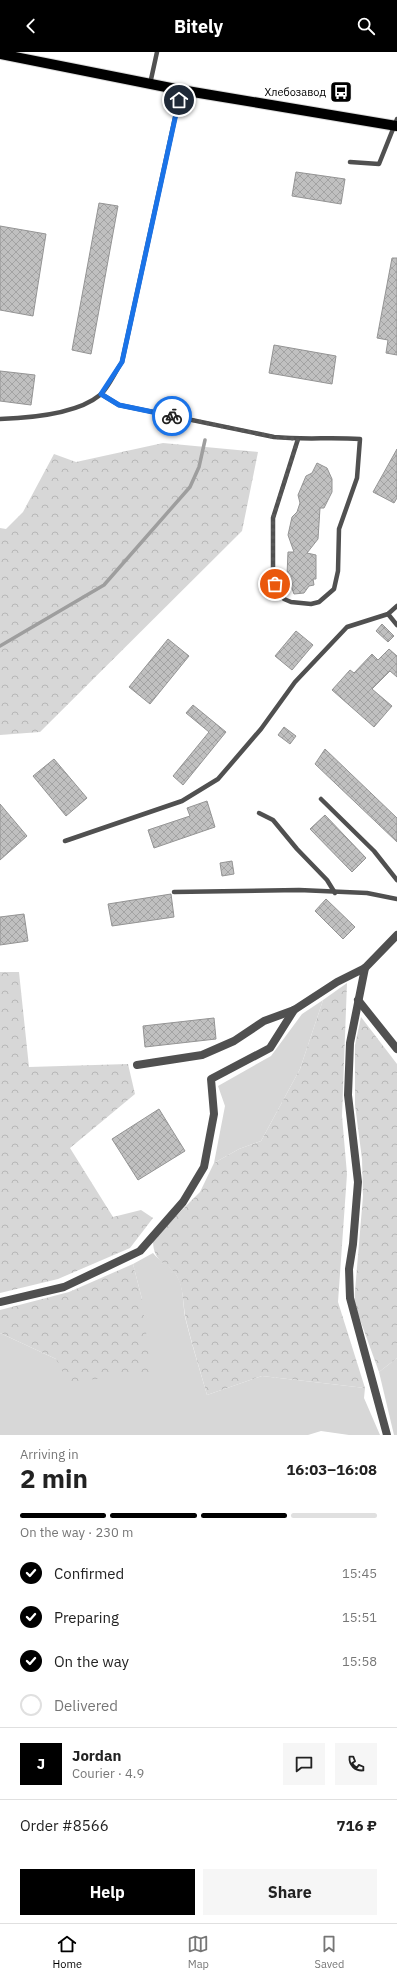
<!DOCTYPE html>
<html lang="en">
<head>
<meta charset="utf-8">
<style>
  :root { --surface:#fff; --page:#f6f6f6; --text:#222; --muted:#767676; --line:#e0e0e0; --accent:#000 }
  body { margin:0; font-family:"IBM Plex Sans",sans-serif; background:var(--page); color:var(--text); height:100vh; display:flex; flex-direction:column; font-size:15px; white-space:nowrap }
  * { box-sizing:border-box; margin:0 }
  p { font-size:13px; color:var(--muted) }
  .icon { flex:none; width:22px; height:22px; fill:none; stroke:currentColor; stroke-width:2; stroke-linecap:round; stroke-linejoin:round }
  .map { position:relative; height:1383px; overflow:hidden }
  .drawer { display:flex; flex-direction:column; background:var(--surface); flex:1 }
  .drawer>* { flex:none }
  .pin { position:absolute; display:grid; place-items:center; width:34px; height:34px; color:#fff; margin:-17px; border:2px solid #fff; border-radius:50%; box-shadow:0 1px 4px #0007 }
  .courier { position:absolute; display:grid; place-items:center; width:40px; height:40px; margin:-20px; border:3px solid #1a73e8; border-radius:50%; background:#fff; color:#222; box-shadow:0 1px 5px #0007 }
  .summary em { font-style:normal; font-weight:800 }
  .summary div { display:flex; flex-direction:column-reverse }
  .summary { display:flex; align-items:center; justify-content:space-between; height:68px; padding:0 20px }
  h1 { font-size:26px; font-weight:800; line-height:30px }
  .bar { display:grid; grid-template-columns:repeat(4,1fr); gap:6px 4px; align-content:center; height:48px; padding:0 20px }
  .bar i { height:5px; border-radius:3px; background:var(--line) }
  .bar .active { background:var(--accent) }
  .bar p { grid-column:span 4 }
  .line { display:flex; align-items:center; gap:10px; padding:0 20px; border-top:1px solid var(--line) }
  .line div { flex:1 }
  .round { display:grid; place-items:center; flex:none; width:42px; height:42px; border-radius:0px; background:var(--page) }
  ol { padding:0 20px; list-style:none }
  li { display:flex; align-items:center; gap:12px; height:44px }
  li p { margin-inline-start:auto }
  li .icon { padding:4px; border-radius:50%; background:var(--accent); color:#fff; stroke-width:4 }
  li:last-child { color:var(--muted) }
  li i { width:22px; height:22px; border:2px solid var(--line); border-radius:50% }
  .primary-button { display:flex; gap:8px; margin-top:auto; padding:8px 20px }
  .primary-button a { flex:1; height:46px; border-radius:0px; background:var(--accent); color:#fff; font-size:16px; font-weight:800; line-height:46px; text-align:center }
  .primary-button a+a { background:var(--page); color:var(--text) }
  header { display:flex; justify-content:space-between; align-items:center; height:52px; padding:0 20px; background:var(--accent); color:#fff; font-size:18px; font-weight:800 }
  .tab-bar { display:flex; justify-content:space-around; align-items:center; height:56px; border-top:1px solid var(--line); background:var(--surface); font-size:11px; color:var(--muted) }
  .tab-bar a { display:grid; justify-items:center; gap:2px }
  .tab-bar .active { color:var(--accent) }
  .map>svg:first-child { display:block }
</style>
</head>
<body>
<header><svg class="icon" aria-label="back" viewBox="0 0 24 24"><path d="M15 5l-7 7 7 7"/></svg>Bitely<svg class="icon" aria-label="search" viewBox="0 0 24 24"><circle cx="10" cy="10" r="6"/><path d="M15 15l6 6"/></svg></header>
<div class="map">
<svg width="397" height="1383" viewBox="0 0 397 1383">
  <defs>
    <pattern id="forest-crowns" width="20" height="18" patternUnits="userSpaceOnUse"><rect width="20" height="18" fill="#d7d7d7"/><path d="M2 6a3 3 0 1 1 6 0M12 15a3 3 0 1 1 6 0" fill="none" stroke="#b7b7b7"/></pattern>
    <pattern id="building-cross-hatch" width="8" height="8" patternUnits="userSpaceOnUse"><rect width="8" height="8" fill="#c0c0c0"/><path d="M0 0l8 8M0 8l8-8" fill="none" stroke="#a3a3a3"/></pattern>
  </defs>
  <rect width="100%" height="100%" fill="#fff"/>
  <!-- green -->
  <g fill="#d7d7d7">
    <polygon points="323,948 300,1017 261,1089 239,1097 214,1111 225,1054 218,1034 271,1004 302,962"/>
    <path d="M153 1201C160 1210 172 1214 177 1224 185 1237 182 1254 186 1269 192 1294 200 1318 207 1343L262 1324 365 1336 364 1346 380 1383H349L321 1379 308 1383H0V1281L56 1307 142 1247 133 1212Z"/>
    <polygon points="397,1306 397,1383 394,1383 379,1320"/>
  </g>
  <!-- forest -->
  <g fill="url(#forest-crowns)">
    <polygon points="163,391 258,400 242,479 40,680 0,683 0,476 6,477 23,460 54,402 76,410"/>
    <polygon points="0,920 19,920 29,1015 128,1012 135,1042 70,1096 113,1165 141,1158 153,1166 130,1196 58,1227 0,1241"/>
    <path d="M347 931 342 1064 347 1122 338 1250 365 1336 262 1324 207 1343C200 1318 192 1293 186 1268 183 1255 184 1241 179 1229 172 1209 154 1215 153 1190L165 1175 200 1140 214 1111 239 1097 261 1089 300 1017 323 948Z"/>
    <polygon points="361,965 397,1012 397,1306 379,1320 354,1251 363,1144 362,1107 355,1053 355,993"/>
    <polygon points="133,1212 142,1247 151,1321 68,1330 56,1307 0,1281 0,1258 69,1240"/>
  </g>
  <g fill="none" stroke-linecap="round" stroke-linejoin="round">
    <!-- stream -->
    <polyline stroke="#9e9e9e" stroke-width="3.5" points="0,594 104,533 190,435 199,415 205,388"/>
  </g>
  <!-- building -->
  <g fill="url(#building-cross-hatch)" stroke="#949494">
    <polygon points="296,120 345,127 341,152 292,144"/>
    <polygon points="99,151 118,154 91,302 72,298"/>
    <polygon points="0,174 46,182 33,264 0,258"/>
    <polygon points="392,206 397,206 397,303 386,301 388,288 377,286"/>
    <polygon points="274,293 336,304 332,332 269,321"/>
    <polygon points="0,319 35,323 31,353 0,349"/>
    <polygon points="397,397 397,446 394,451 373,440"/>
    <polygon points="317,411 327,416 332,427 332,440 324,456 320,456 318,487 307,501 316,503 316,527 313,527 314,533 309,534 304,541 294,542 287,523 288,500 294,500 288,483 292,465 297,460 300,451 298,443 306,424 312,421"/>
    <polygon points="382,572 394,584 388,590 376,579"/>
    <polygon points="296,579 313,593 292,618 275,604"/>
    <polygon points="168,587 189,604 150,652 129,635"/>
    <polygon points="389,597 397,604 397,625 390,619 372,637 392,654 374,675 332,638 350,618 354,621 372,602 378,608"/>
    <polygon points="193,653 226,680 183,733 173,724 209,680 186,661"/>
    <polygon points="284,675 296,684 290,692 278,683"/>
    <polygon points="325,697 397,766 397,790 315,712"/>
    <polygon points="54,707 87,746 66,764 33,724"/>
    <polygon points="207,749 215,775 154,796 148,778 190,764 187,756"/>
    <polygon points="0,752 27,784 0,808"/>
    <polygon points="325,763 366,806 352,820 310,777"/>
    <polygon points="232,809 234,822 222,824 220,811"/>
    <polygon points="171,842 174,865 112,874 108,852"/>
    <polygon points="326,847 355,875 343,887 315,859"/>
    <polygon points="24,862 28,889 0,893 0,865"/>
    <polygon points="214,966 216,987 145,995 143,974"/>
    <polygon points="159,1057 185,1099 138,1128 112,1087"/>
  </g>
  <g fill="none" stroke-linecap="round" stroke-linejoin="round">
    <!-- primary casing -->
    <g stroke="#dbdbdb" stroke-width="12">
      <polyline id="primary" points="0,2 181,38 397,74"/>
    </g>
    <!-- lane -->
    <g stroke="#505050" stroke-width="4.5">
      <polyline points="150,32 157,0"/>
      <polyline points="350,110 379,112 397,67"/>
      <path d="M101 342 119 353 274 385C303 388 331 385 360 387L357 426 339 477 338 519 334 537 319 550 311 552 291 550 284 547 279 542 273 522V466L298 387"/>
      <path d="M0 367C29 366 77 362 100 343 108 337 116 318 122 310L181 38"/>
      <polyline points="388,562 397,573"/>
      <polyline points="321,747 374,799 397,828"/>
      <polyline points="259,761 273,768 297,797 327,828 335,841"/>
      <polyline points="65,789 182,749 218,727 261,677 295,630 347,575 388,562 397,554"/>
      <polyline points="174,840 299,838 367,841 397,847"/>
    </g>
    <!-- street -->
    <g stroke="#505050" stroke-width="8">
      <polyline points="365,916 350,991 348,1043 358,1130 353,1192 349,1217 350,1246 387,1383"/>
      <polyline points="358,948 397,997"/>
      <polyline points="137,1013 202,1003 234,989 264,969 294,958 337,930 365,916 397,883"/>
      <polyline points="0,1250 64,1235 140,1199 183,1150 204,1115 214,1062 211,1027 270,996 294,958"/>
    </g>
    <!-- primary -->
    <use href="#primary" stroke="#000" stroke-width="10"/>
  </g>
  <g fill="none" stroke-linecap="round" stroke-linejoin="round">
    <!-- done -->
    <polyline stroke="#595959" stroke-width="4" stroke-dasharray="0 7.2" points="172,364 274,385 298,387 273,466 273,522 275,532"/>
    <!-- route -->
    <polyline stroke="#1a73e8" stroke-width="5" points="172,364 119,353 101,342 122,310 179,48"/>
  </g>
  <!-- icons -->
  <defs>
    <g id="bus-square" transform="scale(1.15)"><rect x="-9" y="-9" width="18" height="18" rx="4" fill="#000" stroke="#fff"/><path d="M-5-6H5V4H4V6H2V4H-2V6H-4V4H-5ZM-3.5-4V0h7V-4ZM-3.5 1.2v1.5H-2V1.2ZM2 1.2v1.5H3.5V1.2Z" fill="#fff"/></g>
  </defs>
  <g fill-rule="evenodd">
    <use href="#bus-square" x="341" y="40"/>
  </g>
  <g text-anchor="middle" dominant-baseline="central" stroke-width="4" stroke-linejoin="round" paint-order="stroke">
    <!-- poi labels -->
    <g font-size="11" fill="#000" stroke="#fff" text-anchor="end">
      <text x="326" y="40">Хлебозавод</text>
    </g>
  </g>
</svg>
<div class="pin" style="left:275px;top:532px;background:#ea580c"><svg class="icon" aria-label="bag" viewBox="0 0 24 24"><path d="M5 8h14l-1 12H6zM9 8a3 3 0 0 1 6 0"/></svg></div>
<div class="pin" style="left:179px;top:48px;background:#1f2937"><svg class="icon" aria-label="home" viewBox="0 0 24 24"><path d="M3 11l9-7 9 7M6 9v11h12V9"/></svg></div>
<div class="courier" style="left:172px;top:364px"><svg class="icon" aria-label="bike" viewBox="0 0 24 24"><circle cx="6" cy="16" r="4"/><circle cx="18" cy="16" r="4"/><path d="M6 16l4-8h5l3 8M10 8l3 8H6M13 5h3"/></svg></div>
</div>
<section class="drawer">
<div class="summary"><div><h1>2 min</h1><p>Arriving in</p></div><em>16:03–16:08</em></div>
<div class="bar"><i class="active"></i><i class="active"></i><i class="active"></i><i></i><p>On the way · 230 m</p></div>
<ol>
<li><svg class="icon" aria-label="check" viewBox="0 0 24 24"><path d="M5 12l5 5 9-10"/></svg>Confirmed<p>15:45</p></li>
<li><svg class="icon" aria-label="check" viewBox="0 0 24 24"><path d="M5 12l5 5 9-10"/></svg>Preparing<p>15:51</p></li>
<li><svg class="icon" aria-label="check" viewBox="0 0 24 24"><path d="M5 12l5 5 9-10"/></svg>On the way<p>15:58</p></li>
<li><i></i>Delivered</li>
</ol>
<div class="line" style="height:72px"><b class="round" style="background:var(--accent);color:#fff">J</b><div><b>Jordan</b><p>Courier · 4.9</p></div><a class="round"><svg class="icon" aria-label="chat" viewBox="0 0 24 24"><path d="M4 5h16v11H9l-5 4z"/></svg></a><a class="round"><svg class="icon" aria-label="phone" viewBox="0 0 24 24"><path d="M5 4h4l2 5-3 2q2 4 5 5l2-3 5 2v4C11 20 4 13 5 4z"/></svg></a></div>
<div class="line" style="height:52px"><div>Order #8566</div><b>716 ₽</b></div>
<div class="primary-button"><a>Help</a><a>Share</a></div>
</section>
<nav class="tab-bar">
<a class="active"><svg class="icon" aria-label="home" viewBox="0 0 24 24"><path d="M3 11l9-7 9 7M6 9v11h12V9"/></svg>Home</a>
<a><svg class="icon" aria-label="map" viewBox="0 0 24 24"><path d="M3 6l6-2 6 2 6-2v14l-6 2-6-2-6 2zM9 4v14M15 6v14"/></svg>Map</a>
<a><svg class="icon" aria-label="saved" viewBox="0 0 24 24"><path d="M7 4h10v16l-5-4-5 4z"/></svg>Saved</a>
</nav>
</body>
</html>
